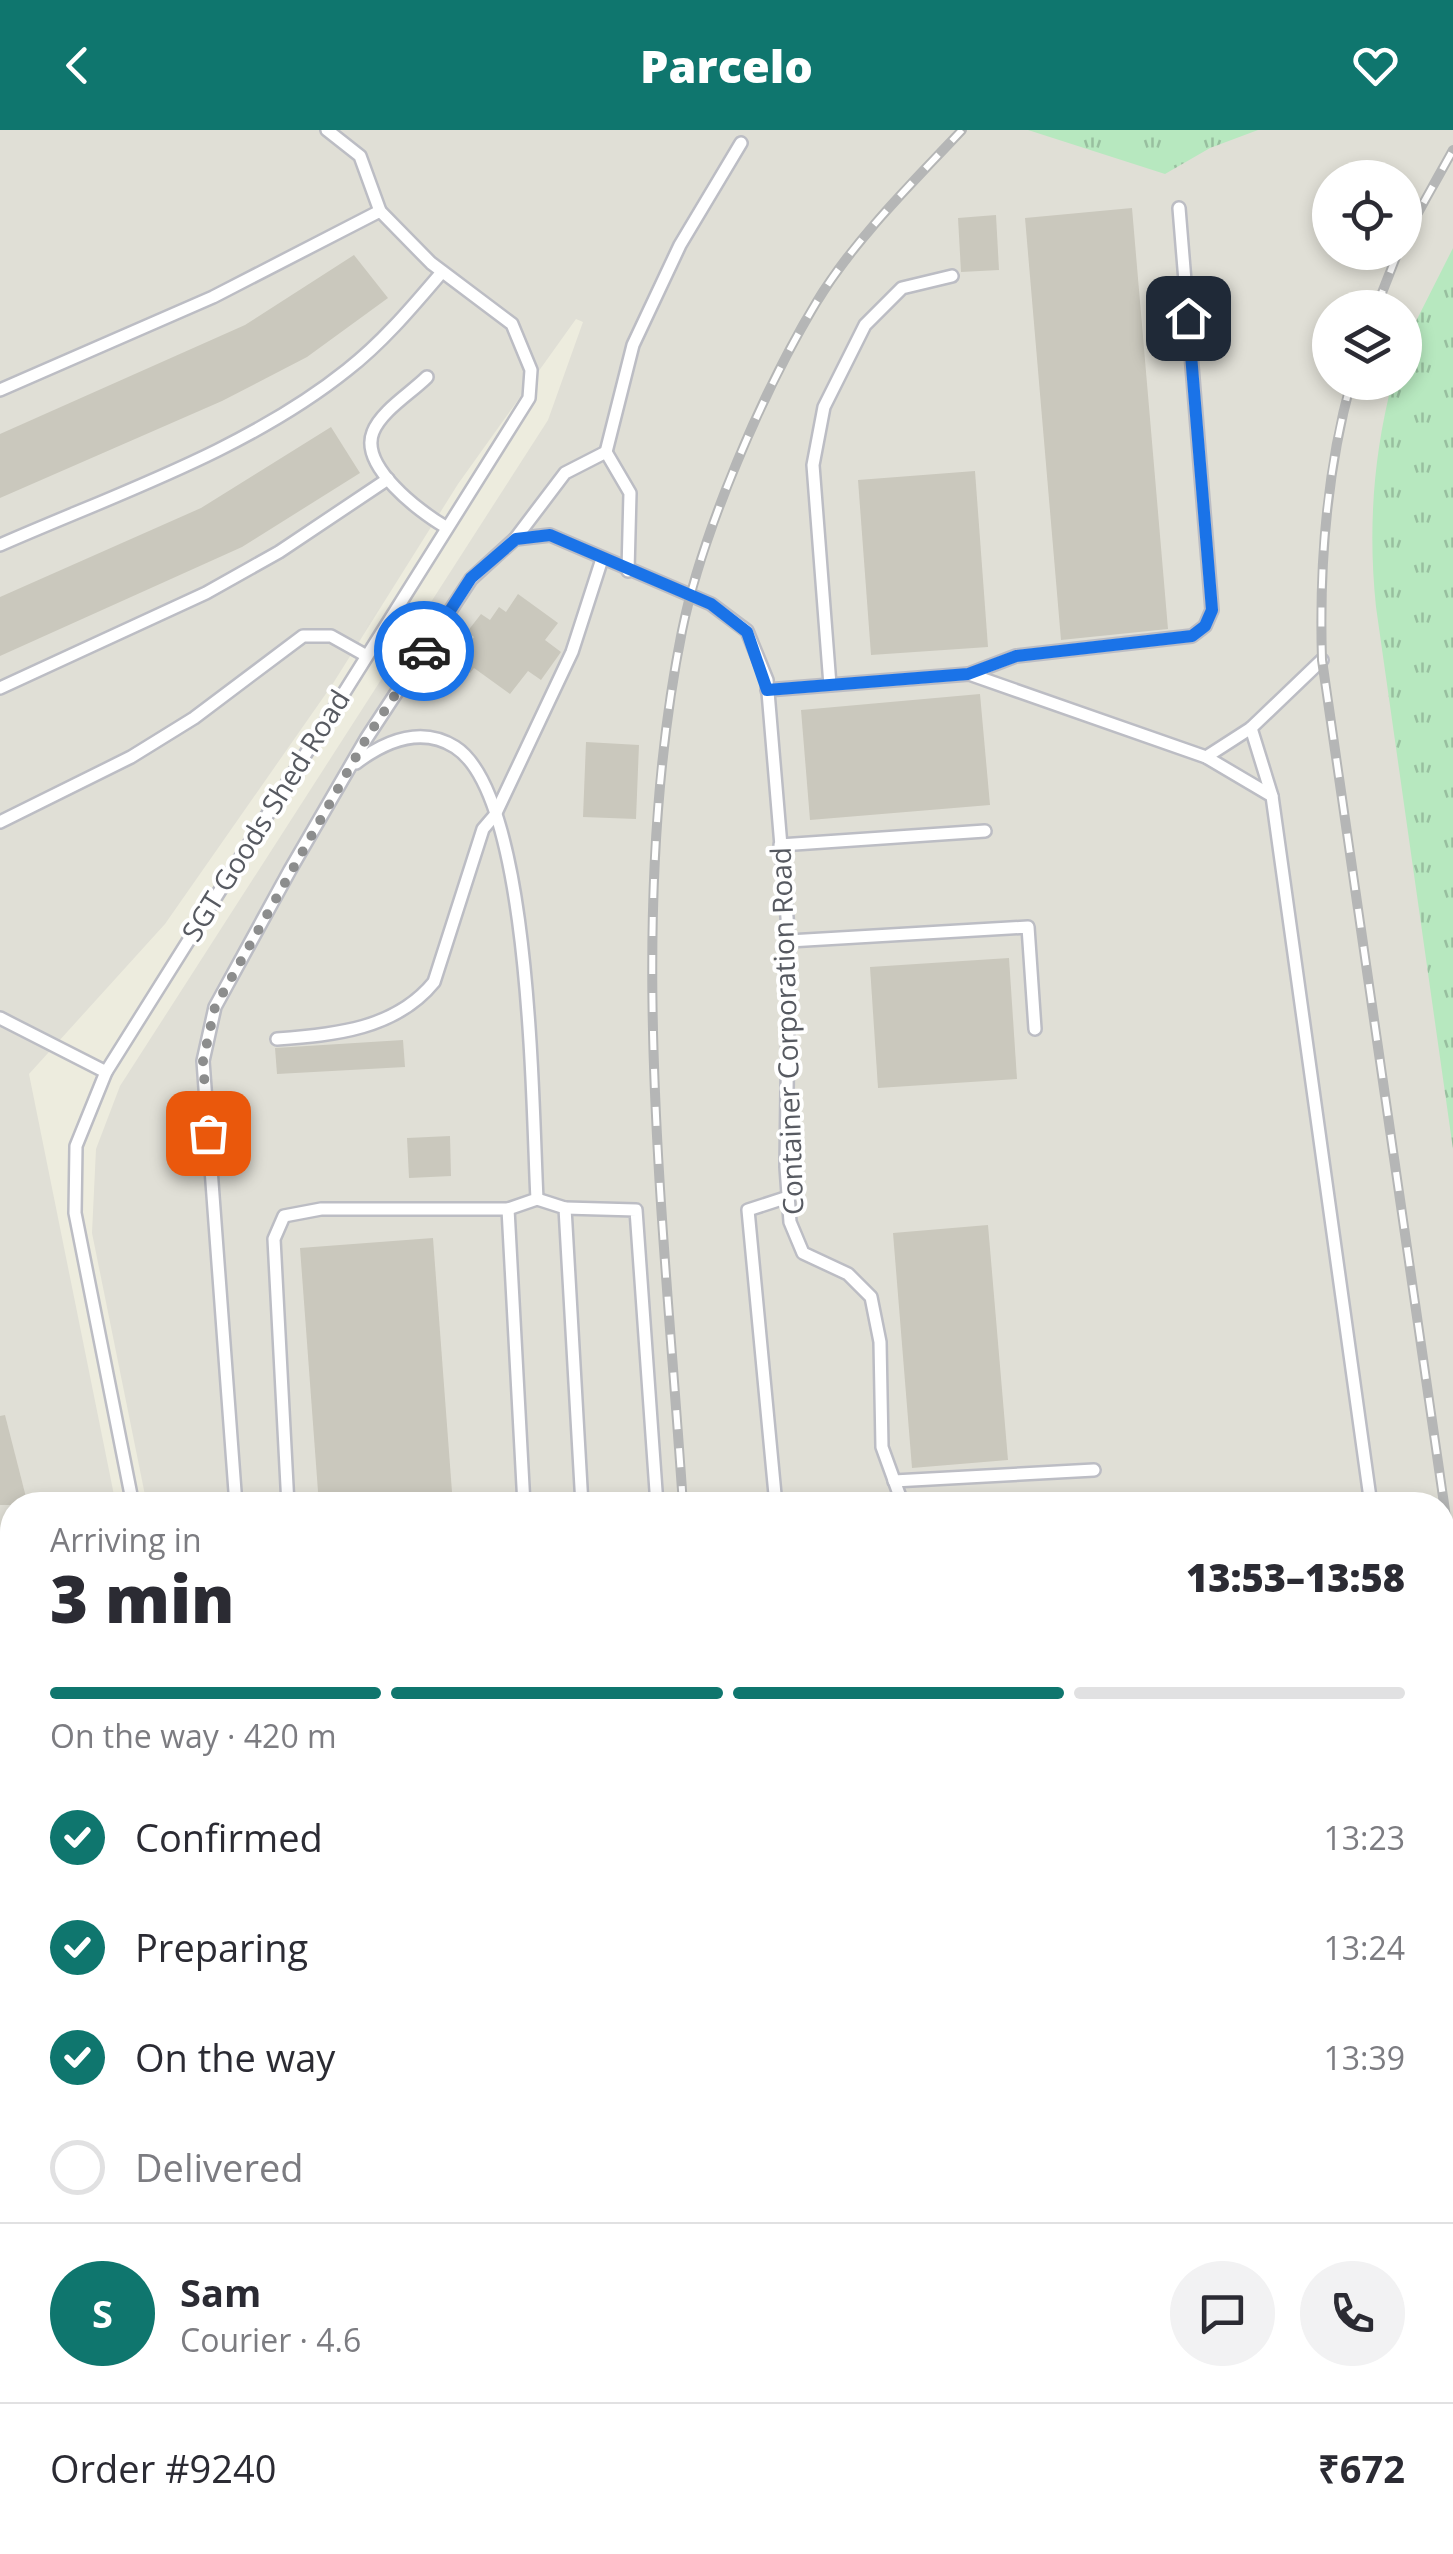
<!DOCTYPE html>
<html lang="en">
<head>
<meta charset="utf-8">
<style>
  :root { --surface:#fff; --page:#f2f2f3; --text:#2b2b33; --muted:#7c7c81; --line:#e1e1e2; --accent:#0f766e }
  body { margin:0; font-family:"Open Sans",sans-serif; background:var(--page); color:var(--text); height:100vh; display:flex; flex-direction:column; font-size:38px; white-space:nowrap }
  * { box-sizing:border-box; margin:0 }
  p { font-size:32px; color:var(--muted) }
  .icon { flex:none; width:55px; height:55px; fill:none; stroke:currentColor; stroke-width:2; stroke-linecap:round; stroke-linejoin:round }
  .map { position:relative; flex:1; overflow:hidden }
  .sheet { position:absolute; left:0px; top:1362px; width:1455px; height:1062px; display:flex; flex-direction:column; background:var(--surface); border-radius:40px 40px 0 0; box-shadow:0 5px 15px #0003 }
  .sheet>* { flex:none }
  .buttons { position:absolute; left:1312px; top:30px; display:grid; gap:20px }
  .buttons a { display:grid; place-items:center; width:110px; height:110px; border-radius:50%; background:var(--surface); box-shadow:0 5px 15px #0003; font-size:50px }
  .pin { position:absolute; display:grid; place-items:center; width:85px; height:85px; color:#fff; margin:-42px; border-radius:20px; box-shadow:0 5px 15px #0006 }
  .courier { position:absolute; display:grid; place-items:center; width:100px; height:100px; margin:-50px; border:8px solid #1a73e8; border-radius:50%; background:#fff; color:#222; box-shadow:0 2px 12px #0007 }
  .overview em { font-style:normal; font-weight:800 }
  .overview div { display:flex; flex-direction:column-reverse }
  .overview { display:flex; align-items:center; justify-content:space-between; height:170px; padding:0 50px }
  h1 { font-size:65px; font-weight:800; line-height:75px }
  .bar { display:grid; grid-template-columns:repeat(4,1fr); gap:15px 10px; align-content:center; height:120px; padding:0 50px }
  .bar i { height:12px; border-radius:8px; background:var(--line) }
  .bar .current { background:var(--accent) }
  .bar p { grid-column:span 4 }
  .line { display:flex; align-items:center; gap:25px; padding:0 50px; border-top:2px solid var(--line) }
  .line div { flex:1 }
  .round { display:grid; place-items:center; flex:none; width:105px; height:105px; border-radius:52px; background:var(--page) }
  ol { padding:0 50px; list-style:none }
  li { display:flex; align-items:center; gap:30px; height:110px }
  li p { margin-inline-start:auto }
  li .icon { padding:10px; border-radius:50%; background:var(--accent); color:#fff; stroke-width:4 }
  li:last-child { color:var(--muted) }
  li i { width:55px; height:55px; border:5px solid var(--line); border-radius:50% }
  header { display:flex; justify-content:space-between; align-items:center; height:130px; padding:0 50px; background:var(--accent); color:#fff; font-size:45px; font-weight:800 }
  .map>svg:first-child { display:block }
</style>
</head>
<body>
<header><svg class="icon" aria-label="back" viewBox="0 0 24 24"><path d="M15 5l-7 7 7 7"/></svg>Parcelo<svg class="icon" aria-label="heart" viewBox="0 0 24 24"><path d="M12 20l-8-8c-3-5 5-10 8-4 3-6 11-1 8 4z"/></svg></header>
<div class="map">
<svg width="1453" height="2424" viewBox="0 0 1453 2424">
  <defs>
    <pattern id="grass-tufts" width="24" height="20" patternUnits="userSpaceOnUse" patternTransform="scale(2.5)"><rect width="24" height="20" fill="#b7e8bf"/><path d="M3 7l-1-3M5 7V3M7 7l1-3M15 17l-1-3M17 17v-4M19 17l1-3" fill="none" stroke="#98bf9f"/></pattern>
  </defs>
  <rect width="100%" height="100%" fill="#edecde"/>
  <!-- industrial -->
  <path fill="#e0dfd6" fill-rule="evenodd" d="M0 0H1453V2424H283V2413L1442 2412V1375H147L92 1103 96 1019 120 956 548 290 583 192 576 189 458 354 332 555 165 794 29 944 116 1375H12V2412L126 2413 129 2424H0ZM1330 48H1405V122H1330ZM1330 178H1405V252H1330Z"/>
  <!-- grass -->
  <g fill="url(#grass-tufts)">
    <polygon points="1028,0 1258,0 1210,18 1165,44"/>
    <path d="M1453 118V1019L1376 477C1368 400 1373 328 1392 253L1405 252V213Z"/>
  </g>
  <!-- building -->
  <g fill="#cac8bd">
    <polygon points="1132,78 1168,499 1061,510 1025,88"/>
    <polygon points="996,85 999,140 961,142 958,88"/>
    <polygon points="354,125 388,168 307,227 222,271 0,368 0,304 245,195"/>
    <polygon points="331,297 360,343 242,417 0,526 0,467 201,378"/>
    <polygon points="975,341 988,517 871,525 858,350"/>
    <polygon points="518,464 558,493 545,510 561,522 541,550 528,541 510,564 474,538 470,543 455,532 474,507 467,502 481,484 490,490 499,477 506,482"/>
    <polygon points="980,564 990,675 810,690 801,580"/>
    <polygon points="586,612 639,615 636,689 583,687"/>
    <polygon points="1009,828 1017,949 878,958 870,837"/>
    <polygon points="403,910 405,937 277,944 275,918"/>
    <polygon points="450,1006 451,1046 409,1048 407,1008"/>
    <polygon points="988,1095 1008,1330 912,1338 893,1103"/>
    <polygon points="433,1108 453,1375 319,1375 300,1118"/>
    <polygon points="5,1285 28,1375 0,1375 0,1286"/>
  </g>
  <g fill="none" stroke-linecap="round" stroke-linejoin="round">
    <!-- service casing -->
    <g stroke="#bcbdc4" stroke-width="16">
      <g id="service">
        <polyline points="327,0 360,26 380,81"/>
        <path d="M427 247C411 263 381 281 373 302 359 336 420 382 444 396"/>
        <polyline points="0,260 213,167 380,81 431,133 512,194 531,240 529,268 106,942 76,1016 75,1083 133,1375"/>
        <polyline points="606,322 633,215 680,115 741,13"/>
        <polyline points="515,409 565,343 606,322 630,363 628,441"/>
        <path d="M0 415C116 364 247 320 347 240 383 212 413 176 442 142"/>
        <polyline points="969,544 1016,526 1192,506 1205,496 1212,480 1179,78"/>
        <polyline points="830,555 813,335 824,277 865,195 902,158 952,146"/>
        <polyline points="0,558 206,463 279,422 388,349"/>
        <polyline points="767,560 969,544 1206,627 1272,666 1371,1375"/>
        <polyline points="1251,598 1272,666"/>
        <polyline points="1206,627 1251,598 1322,530"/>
        <polyline points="0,692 131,627 194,588 303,506 331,506 365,525"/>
        <polyline points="780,715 985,701"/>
        <polyline points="789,811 1028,797 1035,899"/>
        <polyline points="0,888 106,942"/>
        <path d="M277 909C334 905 396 899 434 852L483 699 495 685 572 522 602 429"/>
        <polyline points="537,1069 565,1078 582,1375"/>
        <polyline points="565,1078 636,1080 657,1375"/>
        <polyline points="508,1079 524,1375"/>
        <polyline points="894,1351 1094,1340"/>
        <polyline points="236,1375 203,931 215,877 290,740 366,609 471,449 515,409 550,405 711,474 747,501 767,550 789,811 786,1037 790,1092 803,1123 848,1144 871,1167 880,1212 882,1317 903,1375"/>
        <path d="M288 1375 274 1109 284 1086 321 1079H508L537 1069C532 979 532 666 455 617 420 595 384 612 356 633"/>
        <polyline points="776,1375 748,1080 788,1067"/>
        <polyline points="1442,1547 1453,1546"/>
        <polyline points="1442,1924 1453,2004"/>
        <polyline points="1442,2275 1453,2273"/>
        <polyline points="266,2412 267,2424"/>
        <polyline points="307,2412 307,2424"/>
        <polyline points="369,2412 369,2424"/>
        <polyline points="527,2412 528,2424"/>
        <polyline points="650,2412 650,2424"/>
        <polyline points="730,2412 730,2424"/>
        <polyline points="852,2412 852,2424"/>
        <polyline points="981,2412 983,2424"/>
      </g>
    </g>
    <!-- service -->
    <use href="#service" stroke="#fff" stroke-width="11"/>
    <!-- rail casing -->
    <g stroke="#b5b6b6" stroke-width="10">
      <g id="rail">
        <polyline points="1405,106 1453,20"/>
        <polyline points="1376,178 1398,122"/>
        <path d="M1351 252C1326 344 1319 435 1322 530L1453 1436"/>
        <path d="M683 1375C664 1088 625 785 682 501 702 402 764 259 816 173 854 110 912 53 962 0"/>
        <polyline points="751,2412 752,2424"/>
      </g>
    </g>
    <!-- rail -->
    <use href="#rail" stroke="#fff" stroke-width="6" stroke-dasharray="19" stroke-linecap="butt"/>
  </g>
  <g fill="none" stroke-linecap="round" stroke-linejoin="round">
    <!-- done -->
    <polyline stroke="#8c8d8d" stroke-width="10" stroke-dasharray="0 18" points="208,1003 203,931 215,877 366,609 424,521"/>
    <!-- route -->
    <polyline stroke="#1a73e8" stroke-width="12" points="424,521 471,448 516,409 550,405 711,474 747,502 767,560 968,544 1016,526 1192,506 1205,496 1212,480 1188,188"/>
  </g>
  <g text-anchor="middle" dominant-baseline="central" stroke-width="8" stroke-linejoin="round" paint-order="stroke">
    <!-- street labels -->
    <g font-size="28" fill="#575a61" stroke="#fff">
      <text transform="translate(265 685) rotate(-58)">SGT Goods Shed Road</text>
      <text transform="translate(786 901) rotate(-92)">Container Corporation Road</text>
    </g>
  </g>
</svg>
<div class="buttons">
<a><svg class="icon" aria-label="locate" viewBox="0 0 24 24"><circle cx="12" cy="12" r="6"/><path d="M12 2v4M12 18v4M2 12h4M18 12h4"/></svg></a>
<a><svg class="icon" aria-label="layers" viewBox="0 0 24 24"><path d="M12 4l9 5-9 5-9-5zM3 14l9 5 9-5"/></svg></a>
</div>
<div class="pin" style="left:208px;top:1003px;background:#ea580c"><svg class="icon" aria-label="bag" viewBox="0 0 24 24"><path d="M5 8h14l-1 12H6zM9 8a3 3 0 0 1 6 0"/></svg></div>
<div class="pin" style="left:1188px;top:188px;background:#1f2937"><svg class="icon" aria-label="home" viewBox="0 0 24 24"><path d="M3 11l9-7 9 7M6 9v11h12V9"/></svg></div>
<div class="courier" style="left:424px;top:521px"><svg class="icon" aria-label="car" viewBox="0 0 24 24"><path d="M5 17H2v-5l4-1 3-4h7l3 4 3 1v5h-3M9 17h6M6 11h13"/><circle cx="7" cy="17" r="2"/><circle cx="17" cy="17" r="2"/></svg></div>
<section class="sheet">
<div class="overview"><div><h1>3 min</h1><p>Arriving in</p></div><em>13:53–13:58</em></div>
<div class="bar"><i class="current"></i><i class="current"></i><i class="current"></i><i></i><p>On the way · 420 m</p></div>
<ol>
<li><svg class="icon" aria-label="check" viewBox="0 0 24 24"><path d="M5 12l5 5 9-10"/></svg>Confirmed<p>13:23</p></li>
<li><svg class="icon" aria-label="check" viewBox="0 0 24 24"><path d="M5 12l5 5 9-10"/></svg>Preparing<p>13:24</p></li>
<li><svg class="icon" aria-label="check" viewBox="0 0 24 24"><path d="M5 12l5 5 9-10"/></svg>On the way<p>13:39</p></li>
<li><i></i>Delivered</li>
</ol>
<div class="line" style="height:180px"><b class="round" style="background:var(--accent);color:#fff">S</b><div><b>Sam</b><p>Courier · 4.6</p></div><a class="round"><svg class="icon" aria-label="chat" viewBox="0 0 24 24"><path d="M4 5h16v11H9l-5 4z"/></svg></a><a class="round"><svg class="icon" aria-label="phone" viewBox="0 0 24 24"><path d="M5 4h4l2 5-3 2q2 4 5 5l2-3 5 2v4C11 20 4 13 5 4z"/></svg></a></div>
<div class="line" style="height:130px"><div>Order #9240</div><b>₹672</b></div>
</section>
</div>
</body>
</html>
